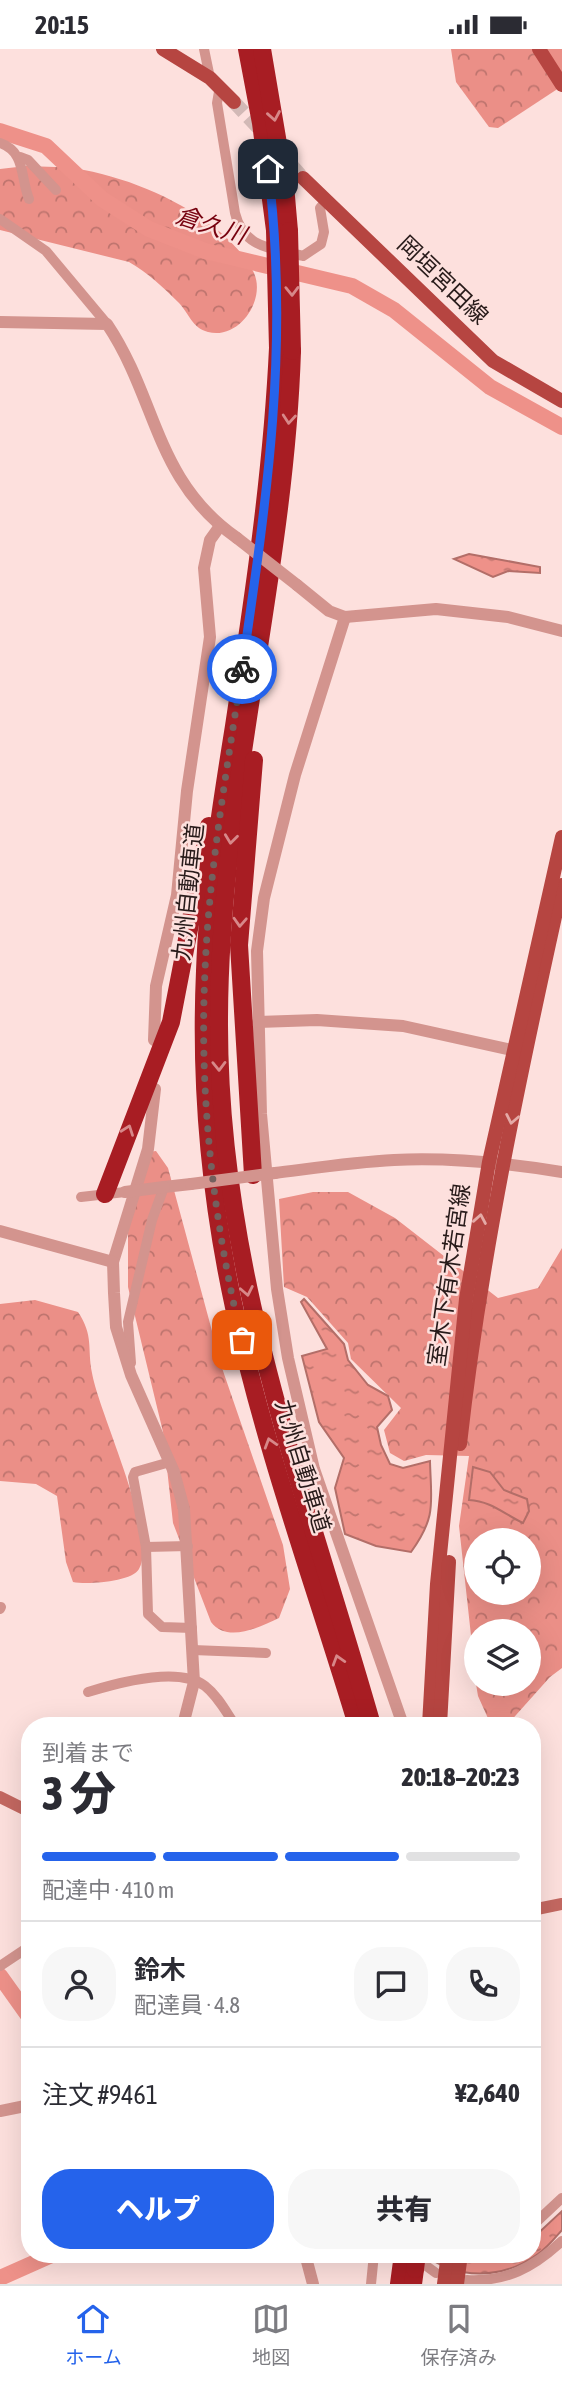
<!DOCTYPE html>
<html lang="ja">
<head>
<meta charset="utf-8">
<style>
  :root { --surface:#fff; --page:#f7f7f7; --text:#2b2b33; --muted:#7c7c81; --line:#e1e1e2; --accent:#2563eb }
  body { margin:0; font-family:"Asap Condensed","Noto Sans JP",sans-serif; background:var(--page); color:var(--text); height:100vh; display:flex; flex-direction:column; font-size:26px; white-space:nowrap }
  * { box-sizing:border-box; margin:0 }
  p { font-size:23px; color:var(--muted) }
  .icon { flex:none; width:38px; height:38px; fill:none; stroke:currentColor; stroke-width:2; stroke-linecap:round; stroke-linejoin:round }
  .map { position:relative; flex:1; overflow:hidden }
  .panel { position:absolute; left:21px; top:1668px; width:520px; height:546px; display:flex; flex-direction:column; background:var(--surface); border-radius:28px; box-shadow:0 7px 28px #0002 }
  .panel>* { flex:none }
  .tools { position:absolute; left:464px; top:1479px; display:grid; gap:14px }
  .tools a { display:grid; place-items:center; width:77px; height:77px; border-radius:50%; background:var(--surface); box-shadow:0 7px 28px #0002; font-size:35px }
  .pin { position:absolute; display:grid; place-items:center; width:60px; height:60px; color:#fff; margin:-30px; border-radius:14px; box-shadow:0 4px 10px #0006 }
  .courier { position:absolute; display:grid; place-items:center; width:70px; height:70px; margin:-35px; border:5px solid #2563eb; border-radius:50%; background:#fff; color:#222; box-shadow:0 2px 9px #0007 }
  .overview em { font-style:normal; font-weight:800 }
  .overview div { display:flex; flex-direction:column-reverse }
  .overview { display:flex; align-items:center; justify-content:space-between; height:119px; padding:0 21px }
  h1 { font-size:46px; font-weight:800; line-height:52px }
  .bar { display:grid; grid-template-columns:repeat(4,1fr); gap:10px 7px; align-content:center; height:84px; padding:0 21px }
  .bar i { height:9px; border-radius:5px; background:var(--line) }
  .bar .current { background:var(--accent) }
  .bar p { grid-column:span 4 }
  .line { display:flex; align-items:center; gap:18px; padding:0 21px; border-top:2px solid var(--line) }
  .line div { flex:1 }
  .round { display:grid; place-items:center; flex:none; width:74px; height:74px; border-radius:28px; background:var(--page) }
  .button { display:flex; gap:14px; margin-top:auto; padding:14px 21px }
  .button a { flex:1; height:80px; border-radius:28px; background:var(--accent); color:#fff; font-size:28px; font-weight:800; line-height:80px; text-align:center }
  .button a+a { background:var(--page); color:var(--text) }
  .status { display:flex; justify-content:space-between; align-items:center; height:49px; padding:0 35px; background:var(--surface); direction:ltr }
  .status svg { height:19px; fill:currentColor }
  .menu { display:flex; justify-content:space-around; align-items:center; height:98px; border-top:2px solid var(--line); background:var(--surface); font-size:19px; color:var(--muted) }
  .menu a { display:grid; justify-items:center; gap:4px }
  .menu .current { color:var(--accent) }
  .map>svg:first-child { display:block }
</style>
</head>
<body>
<div class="status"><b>20:15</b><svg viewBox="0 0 49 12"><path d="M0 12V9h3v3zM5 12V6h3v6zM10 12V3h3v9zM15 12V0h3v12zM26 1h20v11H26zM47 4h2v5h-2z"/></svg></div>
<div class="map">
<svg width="562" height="2235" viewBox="0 0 562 2235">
  <defs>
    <pattern id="forest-crowns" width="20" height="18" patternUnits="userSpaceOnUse" patternTransform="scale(1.75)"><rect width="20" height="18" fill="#eb8f87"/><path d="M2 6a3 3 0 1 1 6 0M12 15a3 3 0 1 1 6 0" fill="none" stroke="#be746e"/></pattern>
    <pattern id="water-ripples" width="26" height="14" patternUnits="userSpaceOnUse" patternTransform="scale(1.75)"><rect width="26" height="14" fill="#ee9189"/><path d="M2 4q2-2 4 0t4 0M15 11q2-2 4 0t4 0" fill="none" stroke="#c1766f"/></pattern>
  </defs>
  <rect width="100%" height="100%" fill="#fde0dd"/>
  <!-- forest -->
  <g fill="url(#forest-crowns)" fill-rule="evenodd">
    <polygon points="451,0 562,0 562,37 498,79 489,78 456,33"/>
    <path d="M26 117C45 118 66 117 84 121 131 130 183 152 220 183 232 193 247 209 254 224 266 251 239 291 208 283 192 279 189 264 178 253 163 238 148 224 129 213L0 181V120Z"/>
    <path d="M156 1102 168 1119 222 1319 283 1496 290 1540 279 1569C258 1579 227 1594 211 1573L173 1474 163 1383 128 1238V1183L148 1103Z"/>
    <path d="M313 1143H348L395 1169 498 1249 538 1239 562 1199V1619L550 1628 507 1676H491L478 1647 476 1635 528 1634V1582H476V1632L459 1477 469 1407 426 1406 404 1412 390 1404 384 1381 401 1359 351 1310 348 1294 307 1248 284 1238 279 1150ZM476 1491H528V1544H476Z"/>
    <path d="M35 1251 78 1263C94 1287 87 1299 92 1324 99 1364 158 1487 139 1520 132 1533 86 1536 73 1533L66 1513 57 1447 36 1435 0 1432V1255Z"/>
  </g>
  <!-- water -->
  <g fill="url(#water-ripples)" stroke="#b36e68" stroke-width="2">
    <polygon points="469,505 540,518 540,524 508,522 493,528 454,510"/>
    <path d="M304 1250 344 1295 348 1311 368 1336 388 1347 392 1361 377 1378 381 1396 390 1415 403 1419 430 1412C431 1454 437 1467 411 1503L376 1497 345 1485 335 1439 344 1409 319 1373 302 1307 327 1300 301 1253Z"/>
    <path d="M473 1418 490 1423 504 1441 527 1450 529 1462 523 1474C504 1465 491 1452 469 1451Z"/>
    <path d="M562 2162V2181C555 2189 547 2199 538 2205 504 2230 457 2232 424 2205H461L470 2210 532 2205V2190Z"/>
  </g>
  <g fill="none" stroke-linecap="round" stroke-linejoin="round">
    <!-- river -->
    <g stroke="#ee9189" stroke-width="16">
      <polyline points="0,82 46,97 102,150 149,180 205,202 352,237 394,261 490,338 562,378"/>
      <polyline points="0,1927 30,1969"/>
      <polyline points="0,2229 54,2205"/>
    </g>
    <!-- primary-tunnel -->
    <g stroke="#d2b9b6" stroke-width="14" stroke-dasharray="14 7" stroke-linecap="butt">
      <polyline points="234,53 264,85"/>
      <polyline points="277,100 303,129"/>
    </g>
    <!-- minor -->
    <g stroke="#d3948e" stroke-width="10">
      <polyline points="204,0 210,29"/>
      <path d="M220 37 217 54 235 164C244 200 272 199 303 207L321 195 324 183 320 159 326 152"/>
      <path d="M0 94C26 103 20 128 29 150"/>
      <polyline points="20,108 28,111 56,141"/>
      <polyline points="0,170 46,202 107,275"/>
      <polyline points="81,1148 125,1143"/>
      <polyline points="131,1314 128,1273 152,1171 164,1138"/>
      <polyline points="170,1413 135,1423 133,1428 146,1498 148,1565 162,1578 192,1579"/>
      <polyline points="146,1498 188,1497"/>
      <polyline points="0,1560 1,1558"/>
      <polyline points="193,1601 266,1604"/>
      <path d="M88 1643C117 1634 179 1617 205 1637 218 1647 226 1663 235 1676"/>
      <polyline points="0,1917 30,1897"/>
      <polyline points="532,2177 562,2149"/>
      <polyline points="414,2208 436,2224"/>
      <path d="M467 2231C506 2233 533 2219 562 2192"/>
      <polyline points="371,2235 374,2205"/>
    </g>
    <!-- tertiary -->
    <g stroke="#d3948e" stroke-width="12">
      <path d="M0 273 107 275C158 351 154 431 237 489"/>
      <polyline points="297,536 329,562 345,568 436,560 508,568 562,582"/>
      <polyline points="345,568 295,726 264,849 257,902 261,1065 277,1240 288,1309 314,1420 403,1676"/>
      <polyline points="258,973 317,971 403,977 521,1003"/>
      <polyline points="154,991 156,937 177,846 187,742 210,588 204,519 210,491 220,477"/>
      <polyline points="155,1040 148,1100 113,1213 114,1244 116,1278 131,1326 174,1423 184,1460 194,1633 183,1676"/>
      <path d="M275 1124C315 1119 355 1113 394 1111 451 1108 506 1114 562 1123"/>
      <polyline points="164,1138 191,1135"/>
      <polyline points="0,1182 113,1213"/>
      <polyline points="0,2062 30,2056"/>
      <polyline points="305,2205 313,2235"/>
    </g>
    <!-- secondary -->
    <g stroke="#c46861" stroke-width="12">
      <polyline points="0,1748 30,1763"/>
      <polyline points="532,1861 562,1855"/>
    </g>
    <!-- primary -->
    <g stroke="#b64541" stroke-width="14">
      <polyline points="163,0 210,29 234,53"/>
      <polyline points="539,0 562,36"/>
      <polyline points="303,129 493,312 562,352"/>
      <path d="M460 1395C481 1206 521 1021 562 836"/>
      <polyline points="429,1676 437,1535 466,1250 489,1113 562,788"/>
      <polyline points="440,1676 449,1513"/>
      <polyline points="444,2235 448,2205"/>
      <polyline points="457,2235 461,2205"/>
    </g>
    <!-- motorway -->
    <g stroke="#a81d23" stroke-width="18">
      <polyline points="247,0 261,74 275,181"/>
      <polyline points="262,0 285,136 289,182"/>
      <path d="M278 299C272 426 253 551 234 677 221 758 208 839 205 922 200 1034 210 1148 234 1258 265 1400 315 1537 357 1676"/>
      <path d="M292 302C285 527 219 747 219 972 218 1224 305 1440 372 1676"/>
      <polyline points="253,1126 239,896 254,711"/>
      <polyline points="105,1145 171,973 209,777"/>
      <polyline points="399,2235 403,2205"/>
      <polyline points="413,2235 415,2220"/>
    </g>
    <!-- tertiary-bridge -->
    <g stroke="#d3948e" stroke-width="12">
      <polyline points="237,489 297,536"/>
      <polyline points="191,1135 275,1124"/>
      <polyline points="125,1143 164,1138"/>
    </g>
    <!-- motorway-bridge -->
    <g stroke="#a81d23" stroke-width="18">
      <polyline points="275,181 278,299"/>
      <polyline points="289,182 292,302"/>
      <polyline points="415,2220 417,2205"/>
    </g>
  </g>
  <!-- one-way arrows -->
  <defs><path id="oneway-chevron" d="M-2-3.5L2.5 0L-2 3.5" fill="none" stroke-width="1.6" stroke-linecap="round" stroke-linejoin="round" transform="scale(1.75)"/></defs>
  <g stroke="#d78889">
    <use href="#oneway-chevron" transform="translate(274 67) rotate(80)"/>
    <use href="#oneway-chevron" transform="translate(292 242) rotate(89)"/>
    <use href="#oneway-chevron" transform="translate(289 370) rotate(95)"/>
    <use href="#oneway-chevron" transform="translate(231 790) rotate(97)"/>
    <use href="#oneway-chevron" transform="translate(240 873) rotate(93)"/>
    <use href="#oneway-chevron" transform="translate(219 1017) rotate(89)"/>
    <use href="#oneway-chevron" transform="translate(128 1081) rotate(-70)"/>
    <use href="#oneway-chevron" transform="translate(247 1242) rotate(79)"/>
    <use href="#oneway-chevron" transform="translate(270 1394) rotate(-107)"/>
    <use href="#oneway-chevron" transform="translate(338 1611) rotate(-107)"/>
  </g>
  <g stroke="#e4aaa6">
    <use href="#oneway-chevron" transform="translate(512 1070) rotate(101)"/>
    <use href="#oneway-chevron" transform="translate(480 1170) rotate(-80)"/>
  </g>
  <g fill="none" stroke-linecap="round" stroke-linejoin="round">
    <!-- done -->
    <path stroke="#73605e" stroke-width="7" stroke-dasharray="0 12.6" d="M242 1291C213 1171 199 1046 205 922 209 820 227 721 242 620"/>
    <!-- route -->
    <path stroke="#2563eb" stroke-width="9" d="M242 620C267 449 290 293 268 120"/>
  </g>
  <g text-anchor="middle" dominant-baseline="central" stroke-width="5" stroke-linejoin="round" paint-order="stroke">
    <!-- street labels -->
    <g font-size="23" fill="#281b1a" stroke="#fde0dd">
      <text transform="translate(443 231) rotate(44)">岡垣宮田線</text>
      <text transform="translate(188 843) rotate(-84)">九州自動車道</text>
      <text transform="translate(449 1226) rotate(-82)">室木下有木若宮線</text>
      <text transform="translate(303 1417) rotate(73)">九州自動車道</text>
    </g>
    <!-- water labels -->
    <g font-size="24" font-style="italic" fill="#76010e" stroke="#fde0dd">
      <text transform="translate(211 176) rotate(18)">倉久川</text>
    </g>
  </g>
</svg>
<div class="tools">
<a><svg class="icon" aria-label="locate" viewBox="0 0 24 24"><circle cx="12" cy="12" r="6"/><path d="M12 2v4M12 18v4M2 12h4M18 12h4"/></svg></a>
<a><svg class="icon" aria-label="layers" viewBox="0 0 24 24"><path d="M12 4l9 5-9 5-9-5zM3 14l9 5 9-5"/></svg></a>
</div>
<div class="pin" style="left:242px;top:1291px;background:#ea580c"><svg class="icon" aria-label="bag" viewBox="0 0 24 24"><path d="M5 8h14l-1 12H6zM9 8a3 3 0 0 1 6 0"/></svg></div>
<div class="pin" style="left:268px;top:120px;background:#1f2937"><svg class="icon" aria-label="home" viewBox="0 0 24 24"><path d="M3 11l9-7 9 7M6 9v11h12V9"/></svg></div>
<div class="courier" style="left:242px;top:620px"><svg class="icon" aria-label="bike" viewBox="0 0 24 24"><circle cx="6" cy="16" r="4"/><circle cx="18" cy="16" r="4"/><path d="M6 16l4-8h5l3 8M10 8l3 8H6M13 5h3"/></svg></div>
<section class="panel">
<div class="overview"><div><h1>3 分</h1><p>到着まで</p></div><em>20:18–20:23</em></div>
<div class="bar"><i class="current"></i><i class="current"></i><i class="current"></i><i></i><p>配達中 · 410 m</p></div>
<div class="line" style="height:126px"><a class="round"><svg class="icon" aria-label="person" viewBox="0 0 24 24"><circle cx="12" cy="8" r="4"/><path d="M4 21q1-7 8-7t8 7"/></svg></a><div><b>鈴木</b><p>配達員 · 4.8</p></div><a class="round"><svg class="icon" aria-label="chat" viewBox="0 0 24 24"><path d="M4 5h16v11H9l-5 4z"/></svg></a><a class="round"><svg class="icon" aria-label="phone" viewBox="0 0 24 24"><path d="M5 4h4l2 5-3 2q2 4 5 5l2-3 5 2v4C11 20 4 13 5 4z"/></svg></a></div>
<div class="line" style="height:91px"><div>注文 #9461</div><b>¥2,640</b></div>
<div class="button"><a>ヘルプ</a><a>共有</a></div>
</section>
</div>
<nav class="menu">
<a class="current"><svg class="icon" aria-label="home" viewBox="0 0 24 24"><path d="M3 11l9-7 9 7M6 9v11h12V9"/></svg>ホーム</a>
<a><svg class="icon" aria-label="map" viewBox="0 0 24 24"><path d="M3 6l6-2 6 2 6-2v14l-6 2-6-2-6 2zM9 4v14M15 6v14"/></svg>地図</a>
<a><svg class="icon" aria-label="saved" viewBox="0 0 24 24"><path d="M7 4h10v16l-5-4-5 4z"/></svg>保存済み</a>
</nav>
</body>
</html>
